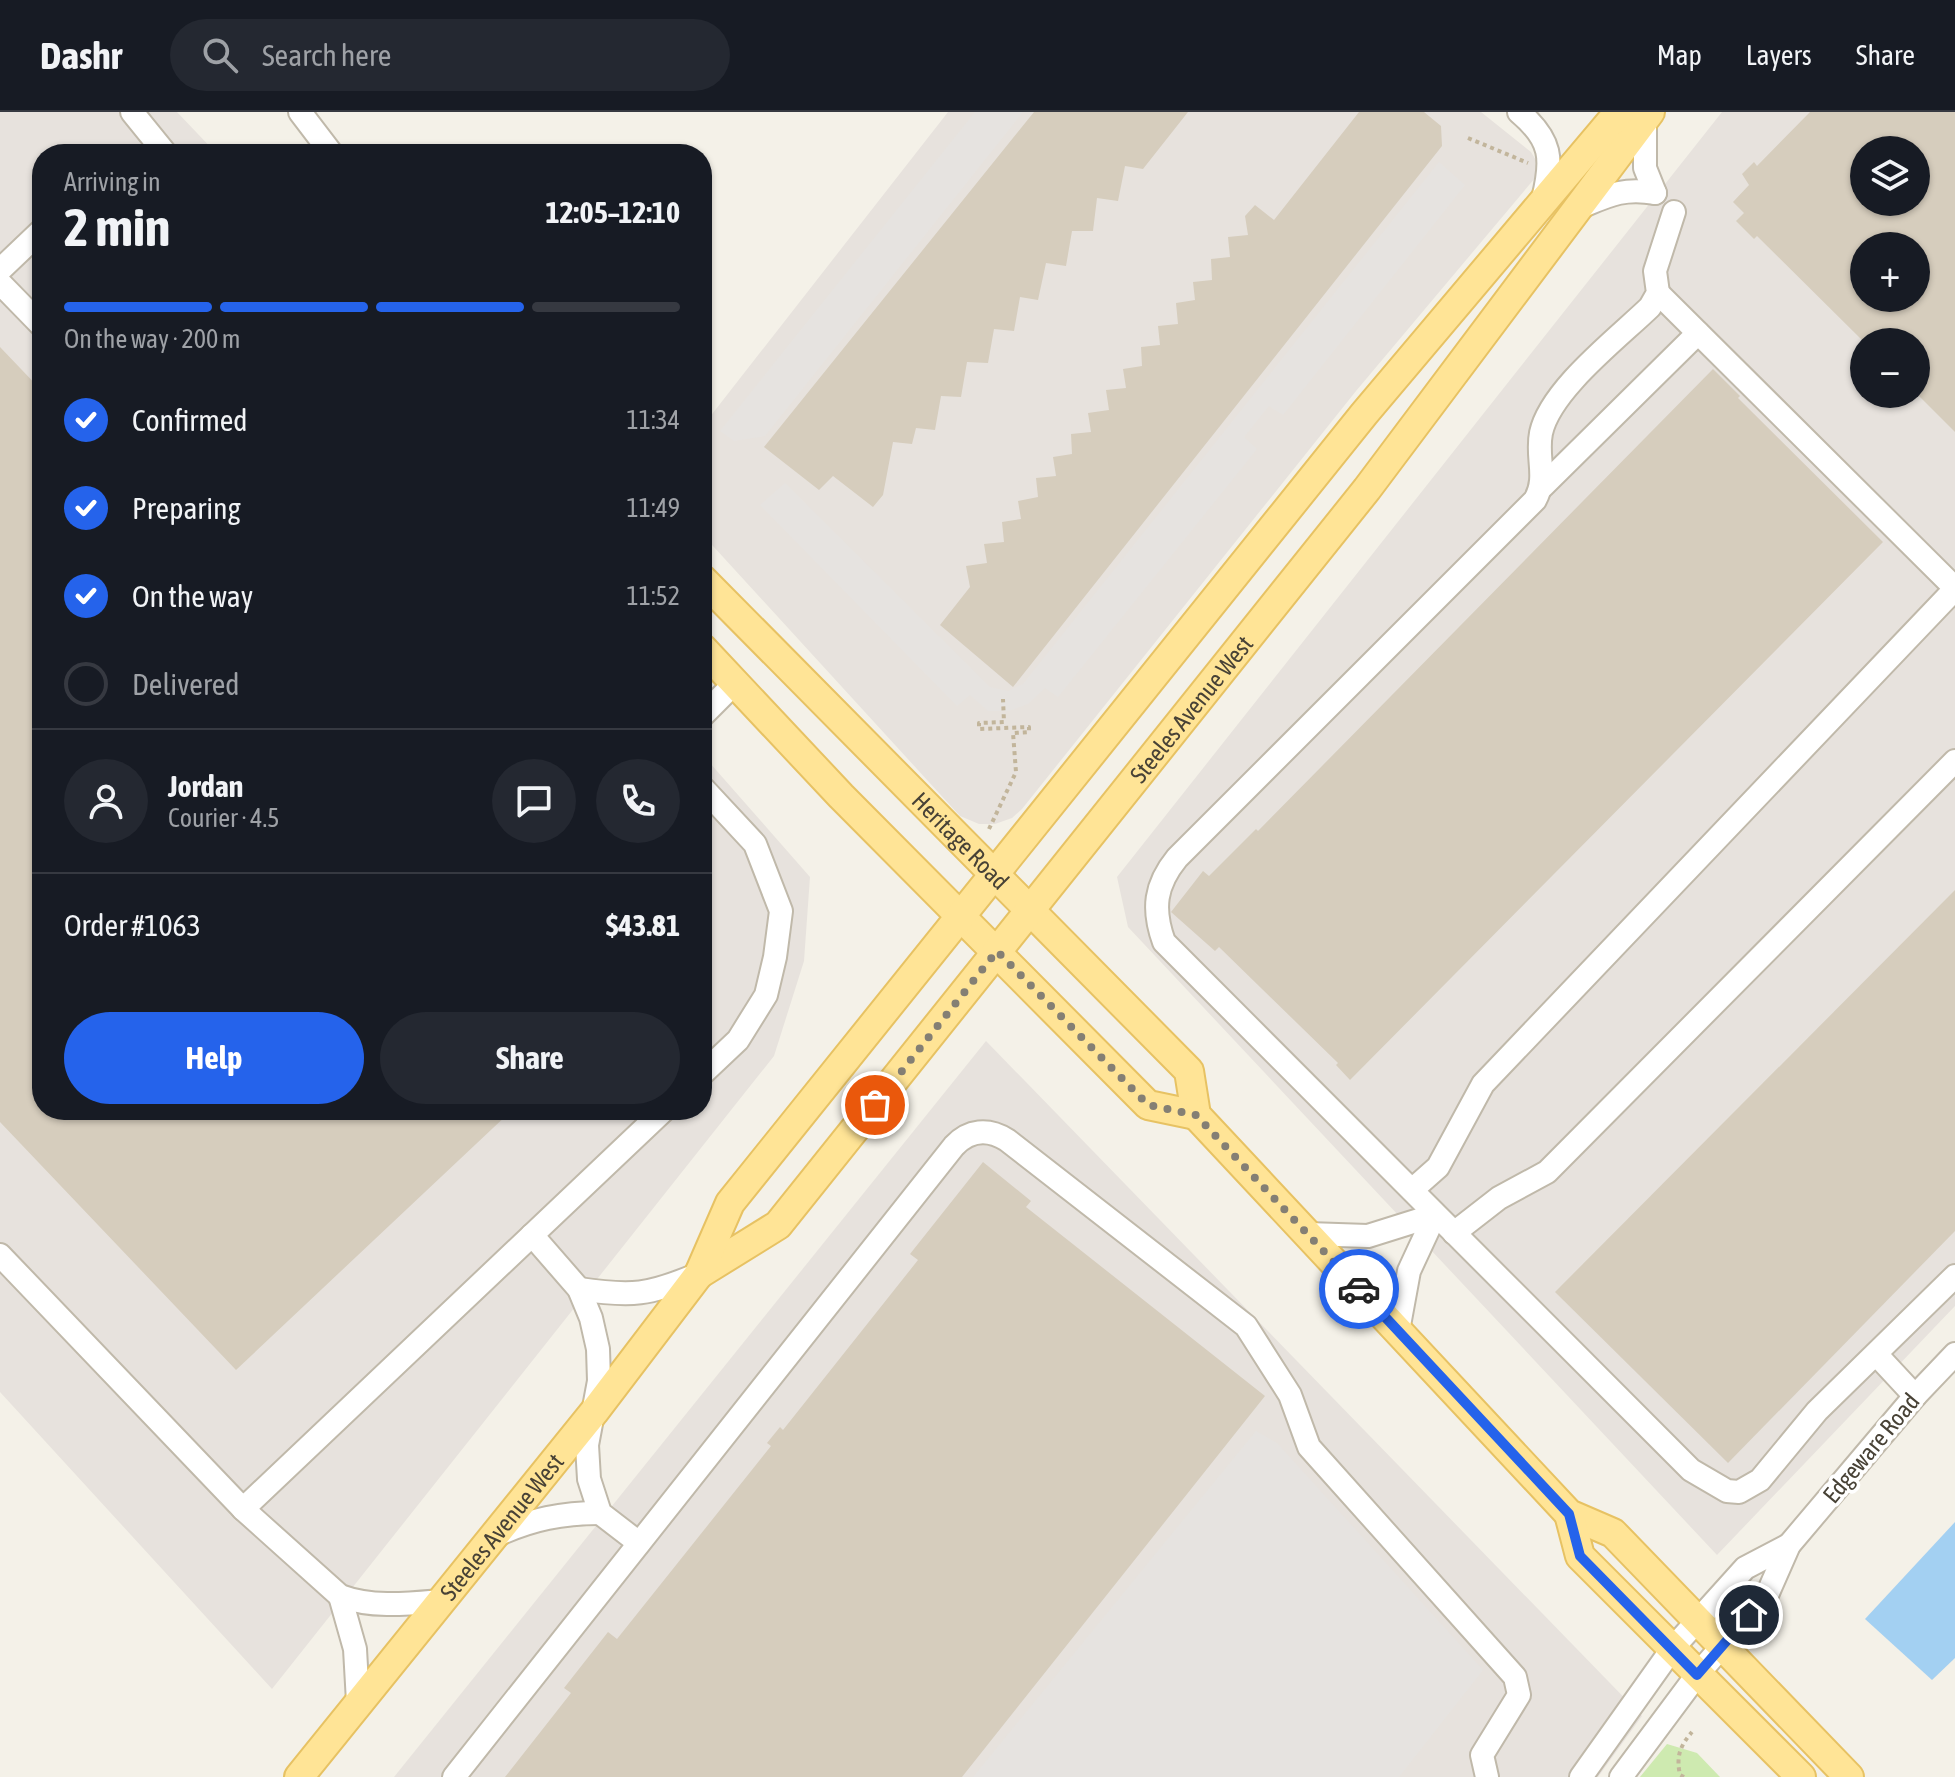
<!DOCTYPE html>
<html lang="en">
<head>
<meta charset="utf-8">
<style>
  :root { --surface:#171b24; --page:#242831; --text:#f1f3f6; --muted:#9ea1a6; --line:#363941; --accent:#2563eb }
  body { margin:0; font-family:"Asap Condensed",sans-serif; background:var(--page); color:var(--text); height:100vh; display:flex; flex-direction:column; font-size:30px; white-space:nowrap }
  * { box-sizing:border-box; margin:0 }
  p { font-size:26px; color:var(--muted) }
  .icon { flex:none; width:44px; height:44px; fill:none; stroke:currentColor; stroke-width:2; stroke-linecap:round; stroke-linejoin:round }
  .map { position:relative; flex:1; overflow:hidden }
  .details { position:absolute; left:32px; top:32px; width:680px; height:976px; display:flex; flex-direction:column; background:var(--surface); border-radius:32px; box-shadow:0 2px 6px #0004 }
  .details>* { flex:none }
  .tools { position:absolute; left:1850px; top:24px; display:grid; gap:16px }
  .tools a { display:grid; place-items:center; width:80px; height:80px; border-radius:50%; background:var(--surface); box-shadow:0 2px 6px #0004; font-size:40px }
  .pin { position:absolute; display:grid; place-items:center; width:68px; height:68px; color:#fff; margin:-34px; border:4px solid #fff; border-radius:50%; box-shadow:0 2px 8px #0007 }
  .courier { position:absolute; display:grid; place-items:center; width:80px; height:80px; margin:-40px; border:6px solid #2563eb; border-radius:50%; background:#fff; color:#222; box-shadow:0 2px 10px #0007 }
  .headline em { font-style:normal; font-weight:700 }
  .headline div { display:flex; flex-direction:column-reverse }
  .headline { display:flex; align-items:center; justify-content:space-between; height:136px; padding:0 32px }
  h1 { font-size:52px; font-weight:700; line-height:60px }
  .bar { display:grid; grid-template-columns:repeat(4,1fr); gap:12px 8px; align-content:center; height:96px; padding:0 32px }
  .bar i { height:10px; border-radius:6px; background:var(--line) }
  .bar .active { background:var(--accent) }
  .bar p { grid-column:span 4 }
  .line { display:flex; align-items:center; gap:20px; padding:0 32px; border-top:2px solid var(--line) }
  .line div { flex:1 }
  .round { display:grid; place-items:center; flex:none; width:84px; height:84px; border-radius:42px; background:var(--page) }
  ol { padding:0 32px; list-style:none }
  li { display:flex; align-items:center; gap:24px; height:88px }
  li p { margin-inline-start:auto }
  li .icon { padding:8px; border-radius:50%; background:var(--accent); color:#fff; stroke-width:4 }
  li:last-child { color:var(--muted) }
  li i { width:44px; height:44px; border:4px solid var(--line); border-radius:50% }
  .primary-button { display:flex; gap:16px; margin-top:auto; padding:16px 32px }
  .primary-button a { flex:1; height:92px; border-radius:48px; background:var(--accent); color:#fff; font-size:32px; font-weight:700; line-height:92px; text-align:center }
  .primary-button a+a { background:var(--page); color:var(--text) }
  header { display:flex; align-items:center; gap:48px; box-sizing:border-box; height:112px; padding:0 40px; background:var(--surface); border-bottom:2px solid var(--line) }
  header strong { font-size:38px }
  nav { display:flex; gap:44px; margin-inline-start:auto; font-size:28px }
  .search { width:560px; height:72px; background:var(--page); display:flex; align-items:center; gap:20px; box-sizing:border-box; padding:0 28px; border-radius:44px; color:var(--muted); font-size:30px }
  .map>svg:first-child { display:block }
</style>
</head>
<body>
<header>
<strong>Dashr</strong>
<div class="search"><svg class="icon" aria-label="search" viewBox="0 0 24 24"><circle cx="10" cy="10" r="6"/><path d="M15 15l6 6"/></svg>Search here</div>
<nav><a>Map</a><a>Layers</a><a>Share</a></nav>
</header>
<div class="map">
<svg width="1955" height="1665" viewBox="0 0 1955 1665">
  <rect width="100%" height="100%" fill="#f4f1e8"/>
  <!-- industrial -->
  <g fill="#e7e2dd" fill-rule="evenodd">
    <polygon points="0,0 177,0 217,42 42,42 42,998 702,998 702,642 810,765 804,849 774,944 272,1577 0,1280"/>
    <polygon points="948,0 1481,0 1531,40 1537,50 1535,66 1356,279 1022,697 1012,706 995,712 979,712 960,704 702,422 702,315"/>
    <path d="M1722 0H1955V1194L1717 1443 1128 815 1117 765ZM1864 38H1916V90H1864ZM1864 134H1916V186H1864ZM1864 230H1916V282H1864Z"/>
    <polygon points="986,929 1642,1604 1598,1665 394,1665"/>
  </g>
  <!-- green -->
  <polygon fill="#ceeab0" points="1667,1632 1697,1641 1720,1665 1640,1665"/>
  <!-- parking -->
  <g fill="#e6e3e0">
    <polygon points="975,0 1023,0 765,324 734,329 720,319"/>
    <polygon points="1439,50 1465,73 1283,303 1269,294 1244,325 1257,337 1058,585 1045,576 1028,592 1009,599 988,599 970,583 957,594 760,393 785,371 990,575 1008,579 1023,572"/>
    <polygon points="1256,1319 1277,1331 1483,1558 1399,1665 973,1665"/>
  </g>
  <!-- water -->
  <polygon fill="#a3d0f2" points="1955,1410 1955,1546 1932,1568 1865,1507"/>
  <!-- building -->
  <g fill="#d6cdbd" fill-rule="evenodd">
    <polygon points="1034,0 1188,0 1143,57 1125,54 1118,89 1097,86 1093,119 1072,119 1066,154 1046,151 1038,188 1020,185 1014,219 994,217 988,251 967,250 961,285 941,284 935,318 916,316 912,332 893,330 883,383 873,395 833,364 819,378 764,335"/>
    <polygon points="1359,0 1424,0 1441,14 1442,34 1013,575 940,513 970,475 966,454 987,451 984,432 1004,430 1002,410 1021,407 1018,389 1038,385 1036,366 1056,364 1053,345 1072,342 1071,322 1091,320 1088,301 1109,298 1106,278 1126,276 1123,257 1142,254 1141,235 1160,233 1158,214 1178,212 1176,191 1195,188 1193,170 1212,168 1211,147 1230,145 1228,125 1248,123 1245,104 1255,93 1274,108"/>
    <path d="M1810 0H1955V320L1916 281V230H1864L1757 124 1754 127 1736 109 1744 101 1733 90 1749 73 1742 62 1754 50 1757 54ZM1864 38H1916V90H1864ZM1864 134H1916V186H1864Z"/>
    <polygon points="0,235 42,279 42,998 512,998 236,1258 0,1010"/>
    <polygon points="1713,257 1740,284 1738,286 1883,430 1350,968 1336,953 1338,951 1219,835 1215,839 1171,800 1203,759 1209,764 1256,717 1258,719"/>
    <polygon points="1955,778 1955,1119 1728,1351 1555,1180"/>
    <polygon points="983,1050 1031,1089 1026,1095 1265,1284 962,1665 505,1665 571,1581 564,1576 608,1520 617,1527 771,1334 767,1331 780,1315 783,1318 918,1148 910,1142"/>
  </g>
  <g fill="none" stroke-linecap="round" stroke-linejoin="round">
    <!-- minor casing -->
    <g stroke="#c0b9aa" stroke-width="26">
      <g id="minor">
        <polyline points="132,0 166,42"/>
        <polyline points="300,0 332,42"/>
        <path d="M1519 0C1552 28 1553 47 1543 87"/>
        <polyline points="1645,7 1645,56 1655,81"/>
        <path d="M1578 96C1607 84 1623 75 1655 81"/>
        <path d="M1674 100 1655 159 1658 181 1650 195C1618 226 1550 278 1541 321 1536 346 1548 365 1535 388L1177 746C1155 773 1152 797 1164 830L1691 1358 1727 1379 1739 1380 1760 1368 1817 1299 1955 1164"/>
        <polyline points="0,158 42,118"/>
        <polyline points="0,171 42,214"/>
        <polyline points="1658,181 1955,476"/>
        <polyline points="1543,374 1698,221"/>
        <polyline points="702,604 734,572"/>
        <polyline points="702,675 755,732 781,799 775,845 766,883 738,928 702,962"/>
        <polyline points="1412,1078 1438,1055 1483,972 1955,477"/>
        <polyline points="1454,1121 1499,1086 1547,1060 1955,649"/>
        <polyline points="1308,1122 1368,1124 1435,1103"/>
        <polyline points="532,1123 579,1177 591,1206 598,1237 599,1269 587,1333 589,1367 600,1401 639,1431"/>
        <polyline points="0,1143 243,1397 664,998"/>
        <path d="M579 1177C632 1185 649 1183 699 1162"/>
        <polyline points="1398,1219 1409,1159 1435,1103"/>
        <polyline points="1876,1242 1915,1284"/>
        <path d="M243 1397 340 1484C372 1496 407 1492 441 1489"/>
        <path d="M497 1423C532 1407 562 1401 600 1401"/>
        <polyline points="340,1484 355,1537 358,1590"/>
        <path d="M454 1665 954 1034C969 1018 988 1016 1007 1028L1246 1214 1290 1283 1309 1335 1515 1565 1519 1583 1482 1643 1487 1665"/>
        <polyline points="1581,1665 1672,1537 1745,1456 1789,1433"/>
        <polyline points="1621,1665 1697,1563 1767,1483 1789,1433 1915,1284 1955,1242"/>
      </g>
    </g>
    <!-- major casing -->
    <g stroke="#e7c263" stroke-width="32">
      <g id="major">
        <path id="s1" d="M702 467 1189 959 1196 1003 1569 1402 1613 1421 1849 1665"/>
        <polyline points="702,536 841,684 1148,993 1196,1003"/>
        <path id="s2" d="M699 1162 778 1113 1367 377 1650 0"/>
        <polyline points="1569,1402 1580,1444 1801,1665"/>
        <path id="s3" d="M299 1665 594 1300 699 1162 730 1091 1364 302 1619 0"/>
      </g>
    </g>
    <!-- path -->
    <g stroke="#c2b59b" stroke-width="4" stroke-dasharray="4 4" stroke-linecap="butt">
      <polyline points="1468,26 1528,51"/>
      <polyline points="989,717 1016,660 1013,621 1029,620 1029,615 979,617 979,611 1004,610 1003,587"/>
      <path d="M1684 1665 1680 1663C1676 1644 1680 1634 1692 1620"/>
    </g>
    <!-- minor -->
    <use href="#minor" stroke="#fff" stroke-width="22"/>
    <!-- major -->
    <use href="#major" stroke="#ffe496" stroke-width="28"/>
  </g>
  <g fill="none" stroke-linecap="round" stroke-linejoin="round">
    <!-- done -->
    <polyline stroke="#847f74" stroke-width="8" stroke-dasharray="0 14.4" points="875,993 997,839 1148,993 1196,1003 1359,1177"/>
    <!-- route -->
    <polyline stroke="#2563eb" stroke-width="10" points="1359,1177 1569,1402 1580,1444 1697,1563 1749,1503"/>
  </g>
  <g text-anchor="middle" dominant-baseline="central" stroke-width="7" stroke-linejoin="round" paint-order="stroke">
    <!-- street labels -->
    <g font-size="24" fill="#484236" stroke="#fff">
      <text stroke="none"><textPath href="#s2" startOffset="754">Steeles Avenue West</textPath></text>
      <text stroke="none"><textPath href="#s1" startOffset="368">Heritage Road</textPath></text>
      <text transform="translate(1871 1336) rotate(-50)">Edgeware Road</text>
      <text stroke="none"><textPath href="#s3" startOffset="322">Steeles Avenue West</textPath></text>
    </g>
  </g>
</svg>
<div class="tools">
<a><svg class="icon" aria-label="layers" viewBox="0 0 24 24"><path d="M12 4l9 5-9 5-9-5zM3 14l9 5 9-5"/></svg></a>
<a>+</a>
<a>−</a>
</div>
<div class="pin" style="left:875px;top:993px;background:#ea580c"><svg class="icon" aria-label="bag" viewBox="0 0 24 24"><path d="M5 8h14l-1 12H6zM9 8a3 3 0 0 1 6 0"/></svg></div>
<div class="pin" style="left:1749px;top:1503px;background:#1f2937"><svg class="icon" aria-label="home" viewBox="0 0 24 24"><path d="M3 11l9-7 9 7M6 9v11h12V9"/></svg></div>
<div class="courier" style="left:1359px;top:1177px"><svg class="icon" aria-label="car" viewBox="0 0 24 24"><path d="M5 17H2v-5l4-1 3-4h7l3 4 3 1v5h-3M9 17h6M6 11h13"/><circle cx="7" cy="17" r="2"/><circle cx="17" cy="17" r="2"/></svg></div>
<section class="details">
<div class="headline"><div><h1>2 min</h1><p>Arriving in</p></div><em>12:05–12:10</em></div>
<div class="bar"><i class="active"></i><i class="active"></i><i class="active"></i><i></i><p>On the way · 200 m</p></div>
<ol>
<li><svg class="icon" aria-label="check" viewBox="0 0 24 24"><path d="M5 12l5 5 9-10"/></svg>Confirmed<p>11:34</p></li>
<li><svg class="icon" aria-label="check" viewBox="0 0 24 24"><path d="M5 12l5 5 9-10"/></svg>Preparing<p>11:49</p></li>
<li><svg class="icon" aria-label="check" viewBox="0 0 24 24"><path d="M5 12l5 5 9-10"/></svg>On the way<p>11:52</p></li>
<li><i></i>Delivered</li>
</ol>
<div class="line" style="height:144px"><a class="round"><svg class="icon" aria-label="person" viewBox="0 0 24 24"><circle cx="12" cy="8" r="4"/><path d="M4 21q1-7 8-7t8 7"/></svg></a><div><b>Jordan</b><p>Courier · 4.5</p></div><a class="round"><svg class="icon" aria-label="chat" viewBox="0 0 24 24"><path d="M4 5h16v11H9l-5 4z"/></svg></a><a class="round"><svg class="icon" aria-label="phone" viewBox="0 0 24 24"><path d="M5 4h4l2 5-3 2q2 4 5 5l2-3 5 2v4C11 20 4 13 5 4z"/></svg></a></div>
<div class="line" style="height:104px"><div>Order #1063</div><b>$43.81</b></div>
<div class="primary-button"><a>Help</a><a>Share</a></div>
</section>
</div>
</body>
</html>
